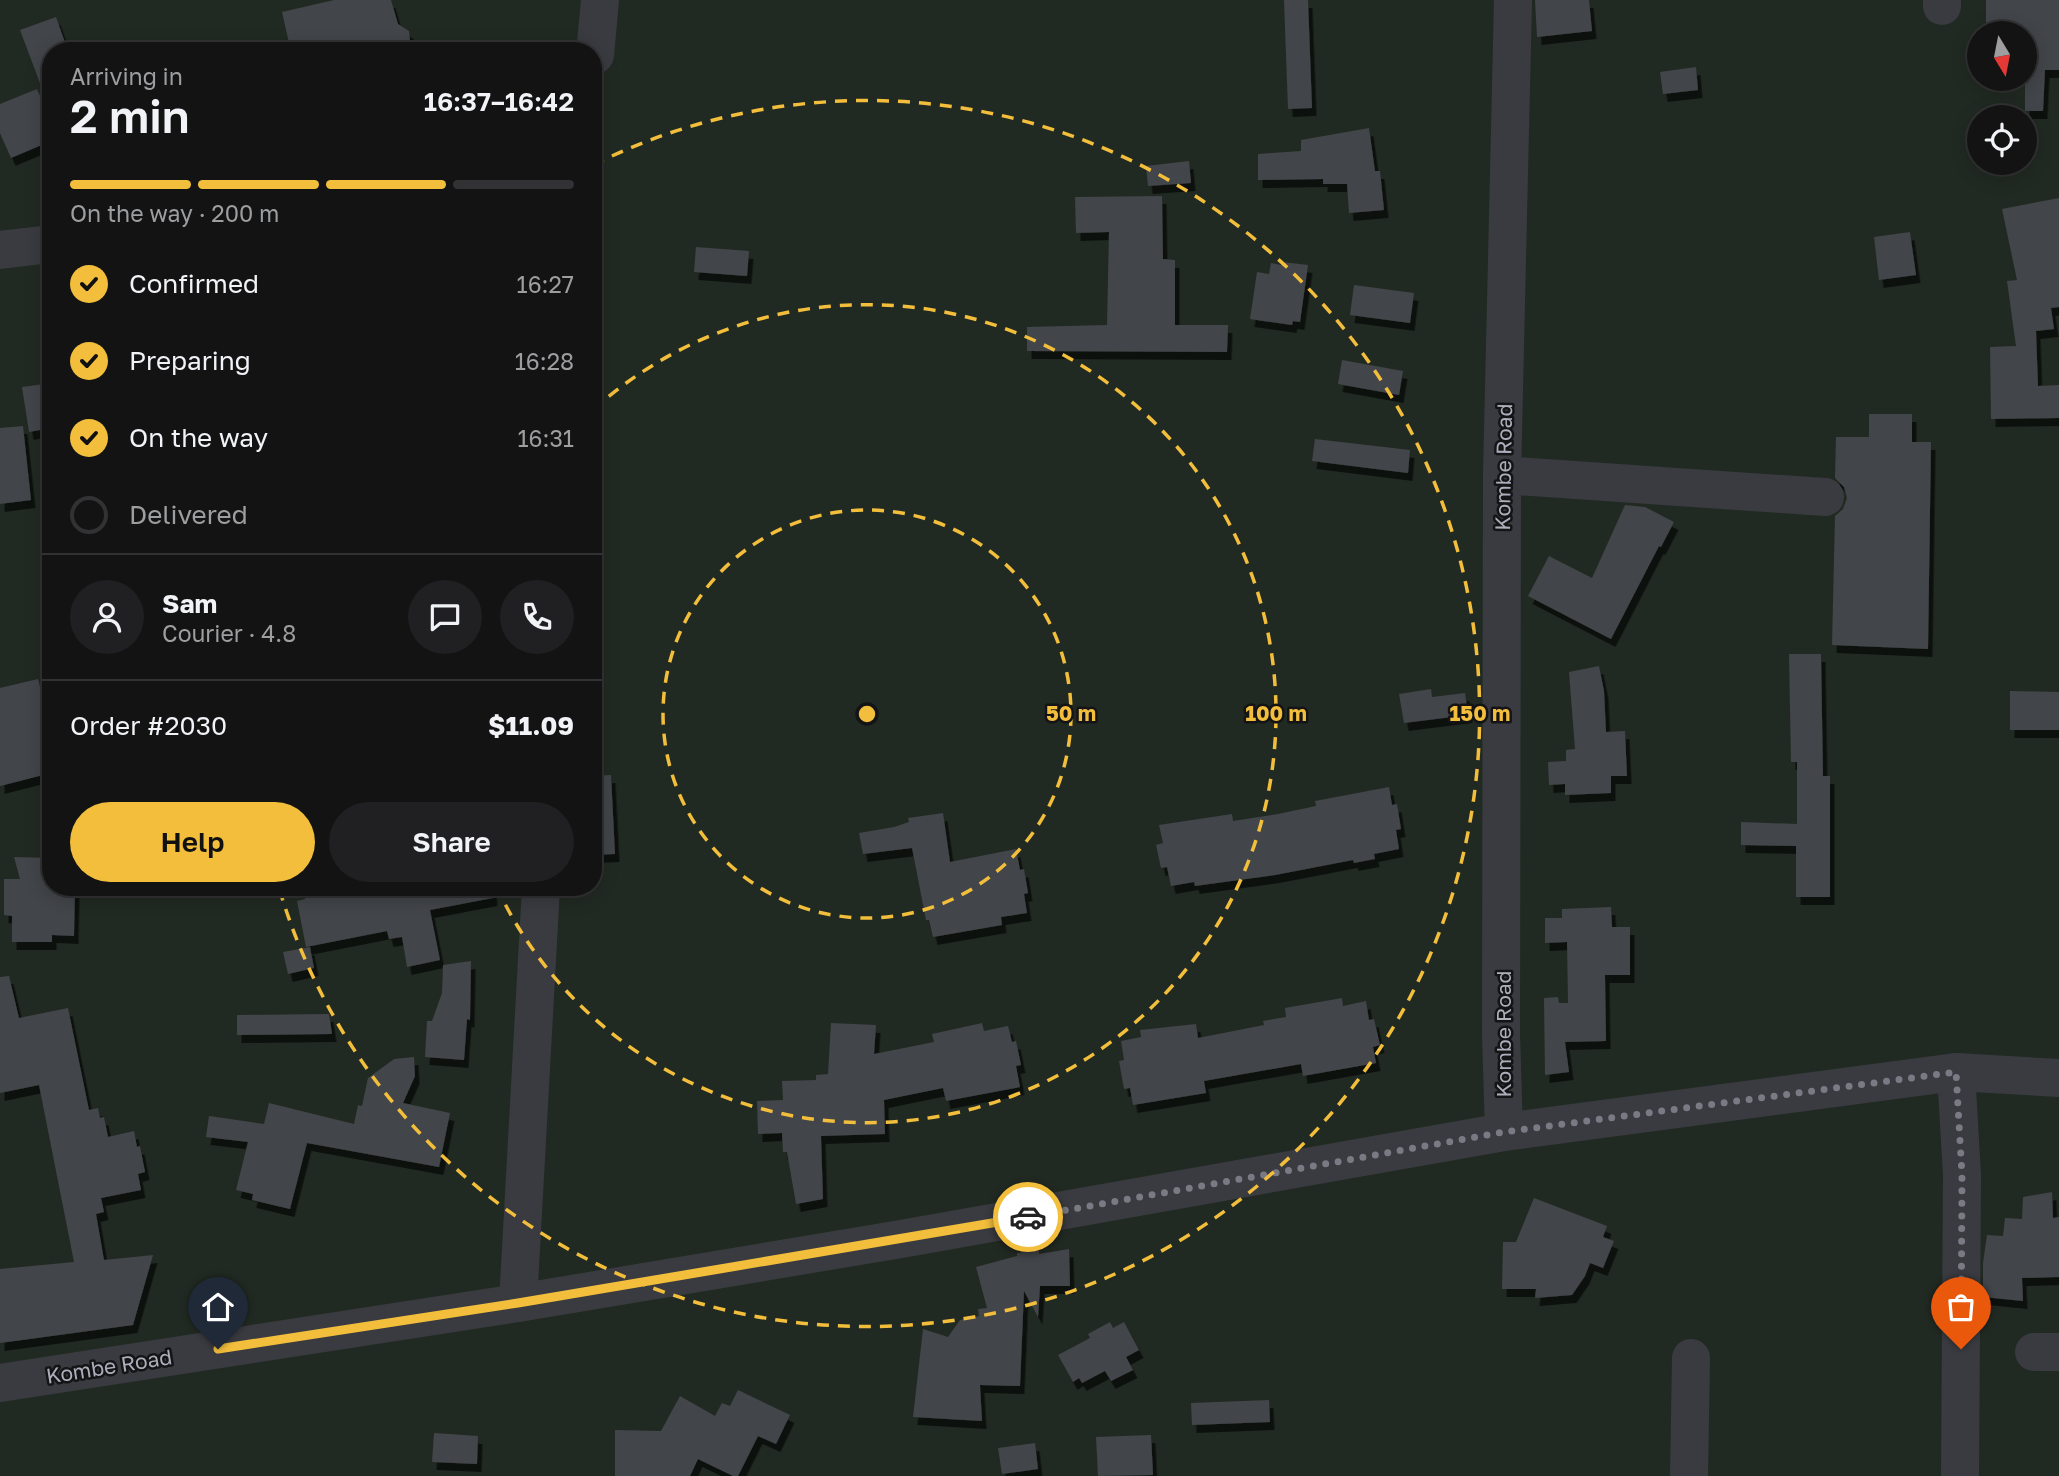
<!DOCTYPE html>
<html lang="en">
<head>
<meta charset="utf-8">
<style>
  :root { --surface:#131314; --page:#202022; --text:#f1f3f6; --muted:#9d9ea0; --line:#323234; --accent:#f2be3b }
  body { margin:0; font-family:"Golos Text",sans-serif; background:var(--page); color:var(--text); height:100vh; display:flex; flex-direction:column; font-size:26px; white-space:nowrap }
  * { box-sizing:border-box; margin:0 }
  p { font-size:23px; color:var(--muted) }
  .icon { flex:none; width:38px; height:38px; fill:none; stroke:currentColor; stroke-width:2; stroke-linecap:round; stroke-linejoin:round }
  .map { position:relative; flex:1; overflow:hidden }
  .panel { position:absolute; left:42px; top:42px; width:560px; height:854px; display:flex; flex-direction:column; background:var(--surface); border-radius:28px; box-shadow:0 4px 18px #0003,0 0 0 2px var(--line) }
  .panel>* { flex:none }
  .needle { width:46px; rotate:170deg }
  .tools { position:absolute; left:1967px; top:21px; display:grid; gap:14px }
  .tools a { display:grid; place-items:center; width:70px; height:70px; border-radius:50%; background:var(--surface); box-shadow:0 4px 18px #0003,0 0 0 2px var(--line); font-size:35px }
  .pin { position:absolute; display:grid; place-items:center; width:60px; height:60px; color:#fff; margin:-72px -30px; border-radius:50% 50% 50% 0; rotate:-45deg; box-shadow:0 0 7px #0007 }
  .pin .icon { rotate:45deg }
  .courier { position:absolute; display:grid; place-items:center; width:70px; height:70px; margin:-35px; border:5px solid #f2be3b; border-radius:50%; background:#fff; color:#222; box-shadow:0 2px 9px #0007 }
  .summary em { font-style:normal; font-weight:600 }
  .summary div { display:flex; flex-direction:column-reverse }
  .summary { display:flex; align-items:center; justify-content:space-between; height:119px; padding:0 28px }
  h1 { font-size:46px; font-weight:600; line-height:52px }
  .bar { display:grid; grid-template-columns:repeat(4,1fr); gap:10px 7px; align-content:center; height:84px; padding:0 28px }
  .bar i { height:9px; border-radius:5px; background:var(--line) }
  .bar .on { background:var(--accent) }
  .bar p { grid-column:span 4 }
  .line { display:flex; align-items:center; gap:18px; padding:0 28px; border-top:2px solid var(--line) }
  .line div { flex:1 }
  .round { display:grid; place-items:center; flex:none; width:74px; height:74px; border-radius:37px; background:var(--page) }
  ol { padding:0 28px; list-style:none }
  li { display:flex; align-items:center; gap:21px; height:77px }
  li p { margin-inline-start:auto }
  li .icon { padding:7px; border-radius:50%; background:var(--accent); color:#111; stroke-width:4 }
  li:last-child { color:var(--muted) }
  li i { width:38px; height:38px; border:4px solid var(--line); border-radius:50% }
  .button { display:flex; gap:14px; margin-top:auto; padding:14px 28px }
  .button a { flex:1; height:80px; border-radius:42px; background:var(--accent); color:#111; font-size:28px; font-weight:600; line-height:80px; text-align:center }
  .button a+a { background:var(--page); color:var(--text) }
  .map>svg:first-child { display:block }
</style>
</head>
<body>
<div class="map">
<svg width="2059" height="1476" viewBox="0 0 2059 1476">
  <defs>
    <filter id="shadow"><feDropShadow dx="4.5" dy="8" stdDeviation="0" flood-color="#0009"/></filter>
  </defs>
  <rect width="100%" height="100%" fill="#19191b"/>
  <!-- green -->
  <path fill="#212a22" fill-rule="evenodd" d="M0 0H2059V1476H0ZM1979 33H2025V79H1979ZM51 51H593V887H51ZM1979 117H2025V163H1979Z"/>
  <!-- building -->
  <g fill="#434448" filter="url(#shadow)">
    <polygon points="334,0 391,0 398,24 409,31 411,51 302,51 300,42 289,43 282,12"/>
    <polygon points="1284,0 1308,0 1312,108 1288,109"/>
    <polygon points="1535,0 1589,0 1592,31 1537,37"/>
    <polygon points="1986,0 2059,0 2059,70 2045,70 2043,111 2025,111 2025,33 1986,33"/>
    <polygon points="56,17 68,51 51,51 51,107 49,107 20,30"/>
    <polygon points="1696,67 1698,90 1663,94 1660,72"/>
    <polygon points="37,89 51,121 51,141 11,158 0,133 0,104"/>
    <polygon points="1369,128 1375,171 1380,171 1384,210 1349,213 1347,184 1323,184 1323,179 1258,180 1258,154 1301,151 1301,140"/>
    <polygon points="1189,161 1191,183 1148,186 1146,166"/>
    <polygon points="1162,196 1163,259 1175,260 1175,325 1228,325 1227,352 1027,351 1027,327 1107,325 1109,232 1076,233 1075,197"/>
    <polygon points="2059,198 2059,307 2051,308 2054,329 2036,331 2038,386 2059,385 2059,418 1991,419 1990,347 2016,346 2007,281 2017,280 2002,209"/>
    <polygon points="1910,232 1916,275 1879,280 1874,237"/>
    <polygon points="696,247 749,251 747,276 694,272"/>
    <polygon points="1282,262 1308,265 1300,322 1293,321 1292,325 1250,319 1257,272 1269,274 1271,263 1281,265"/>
    <polygon points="1354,285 1414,293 1410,323 1350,315"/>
    <polygon points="1342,360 1403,371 1399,395 1338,384"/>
    <polygon points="51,383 51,428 29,432 22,387"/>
    <polygon points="1869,414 1912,414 1912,442 1931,442 1928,649 1832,645 1835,516 1843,509 1847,498 1844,487 1835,478 1836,437 1869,437"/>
    <polygon points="23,426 31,500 0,504 0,428"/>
    <polygon points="1315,439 1410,450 1408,473 1312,461"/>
    <polygon points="1625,505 1645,507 1674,522 1661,547 1659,546 1611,639 1528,596 1549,556 1592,578"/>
    <polygon points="1789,654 1821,654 1823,776 1830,776 1830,897 1796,897 1796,846 1741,845 1741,822 1797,824 1797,762 1791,762"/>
    <polygon points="1599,666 1604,691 1606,732 1625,731 1627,776 1611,776 1611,793 1565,795 1565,784 1549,785 1548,762 1566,761 1566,750 1575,749 1569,672"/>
    <polygon points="38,679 45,706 51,704 51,773 0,786 0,688"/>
    <polygon points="1431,689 1432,697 1465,693 1468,715 1404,723 1399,694"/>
    <polygon points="2010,691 2059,692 2059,730 2010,730"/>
    <polygon points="611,775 615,854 593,855 593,776"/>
    <polygon points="1389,787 1392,805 1397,804 1401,829 1396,830 1399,849 1374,854 1375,859 1354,863 1353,860 1275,875 1195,886 1194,882 1171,886 1167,867 1161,868 1156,845 1163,843 1159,825 1232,814 1233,821 1278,814 1316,806 1315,801"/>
    <polygon points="943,813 950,862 1016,849 1020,870 1024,869 1028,893 1024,894 1027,913 1001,917 1002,925 933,937 929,920 926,920 912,848 863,854 859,833 894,827 909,822 908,818"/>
    <polygon points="14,857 51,858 51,887 75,887 74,936 52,935 52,942 12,942 12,916 4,915 4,879 20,879"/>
    <polygon points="303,887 492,887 493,898 430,910 440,960 407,967 402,937 389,939 387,931 306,947 297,901 305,899"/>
    <polygon points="1611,907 1612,927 1630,927 1630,975 1605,975 1606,1041 1565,1042 1569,1072 1545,1075 1544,998 1558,997 1559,1003 1568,1003 1567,942 1545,943 1545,918 1562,918 1562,909"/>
    <polygon points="310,947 314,968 288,974 283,952"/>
    <polygon points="471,961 470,1020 467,1019 464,1060 425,1057 427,1021 432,1021 442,993 443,965"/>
    <polygon points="9,976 19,1018 68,1008 89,1110 98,1108 100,1118 104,1117 108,1137 134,1131 137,1147 140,1146 145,1172 138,1174 141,1190 101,1198 104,1212 96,1214 104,1260 153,1255 133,1325 0,1343 0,1269 74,1262 39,1085 0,1093 0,977"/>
    <polygon points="1342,998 1343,1006 1366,1001 1369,1020 1374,1019 1380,1045 1373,1047 1376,1063 1303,1076 1301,1064 1204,1081 1206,1093 1133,1105 1130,1088 1124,1089 1119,1061 1124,1060 1121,1041 1141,1037 1140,1030 1196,1024 1198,1038 1264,1025 1263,1021 1286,1017 1285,1008"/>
    <polygon points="329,1014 332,1034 237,1035 237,1015"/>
    <polygon points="831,1023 876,1025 874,1054 934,1042 932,1034 982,1023 984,1031 1008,1026 1012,1042 1016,1041 1021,1065 1016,1066 1020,1087 946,1101 943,1088 884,1100 885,1134 821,1136 823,1199 796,1204 787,1152 783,1152 782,1133 758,1134 757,1101 783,1100 782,1081 816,1080 816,1075 828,1074"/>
    <polygon points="414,1057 415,1076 403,1103 450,1113 439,1167 307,1143 290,1209 252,1200 253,1194 236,1190 248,1142 206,1137 209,1116 264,1124 269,1103 354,1124 358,1105 362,1106 368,1078 394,1059"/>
    <polygon points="2052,1192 2053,1218 2059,1217 2059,1277 2022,1278 2023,1301 1983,1297 1983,1263 1987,1235 2003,1236 2005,1218 2022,1219 2023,1197"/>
    <polygon points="1534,1198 1607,1226 1603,1237 1614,1241 1603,1268 1590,1263 1585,1276 1572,1295 1535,1298 1536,1289 1502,1289 1503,1242 1516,1242"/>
    <polygon points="1069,1249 1070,1286 1040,1286 1038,1317 1024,1291 1020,1386 980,1385 982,1421 913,1417 923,1329 948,1337 960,1320 979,1316 978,1309 987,1308 976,1267 1017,1256 1017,1253 1039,1250 1039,1254"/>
    <polygon points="1110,1322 1113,1328 1124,1322 1139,1350 1126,1357 1133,1370 1111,1381 1105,1371 1082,1383 1079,1378 1073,1382 1058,1355 1090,1338 1088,1334"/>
    <polygon points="738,1390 790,1415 776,1444 758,1436 738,1476 733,1476 698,1459 690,1476 615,1476 615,1430 661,1431 680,1396 715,1416 722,1403 730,1406"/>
    <polygon points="1269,1400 1270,1422 1192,1425 1191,1403"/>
    <polygon points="434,1433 478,1436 477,1464 432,1462"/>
    <polygon points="1151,1435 1153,1475 1098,1476 1096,1437"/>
    <polygon points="1035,1443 1038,1469 1002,1474 998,1448"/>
  </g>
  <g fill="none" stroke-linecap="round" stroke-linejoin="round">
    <!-- minor -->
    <g stroke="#3a3b40" stroke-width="38">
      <polyline points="1942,0 1942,6"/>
      <polyline points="595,55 600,0"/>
      <polyline points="0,250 51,244"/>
      <polyline points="1502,475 1825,497"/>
      <polyline points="1956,1072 1962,1175 1960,1476"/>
      <polyline points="1504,1132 1956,1072 2059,1078"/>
      <polyline points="518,1303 541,887"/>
      <polyline points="2034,1352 2059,1352"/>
      <polyline points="0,1383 518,1303 901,1239 1504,1132 1501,1034 1502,475 1513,0"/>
      <polyline points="1689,1476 1691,1358"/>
    </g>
  </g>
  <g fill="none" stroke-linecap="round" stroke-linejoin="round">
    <!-- done -->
    <polyline stroke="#797a83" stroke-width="7" stroke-dasharray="0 12.6" points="1028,1217 1504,1132 1956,1072 1962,1175 1961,1349"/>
    <!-- route -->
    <polyline stroke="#f2be3b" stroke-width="9" points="218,1349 518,1303 1028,1217"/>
  </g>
  <!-- distance rings -->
  <g fill="none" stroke="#f2be3b" stroke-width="3.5" stroke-dasharray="12 9">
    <circle cx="867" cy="714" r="204"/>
    <path d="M593 410A409 409 0 1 1 498 890"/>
    <path d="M593 165A613 613 0 1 1 279 888"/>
  </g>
  <g text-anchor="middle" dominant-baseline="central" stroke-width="5" stroke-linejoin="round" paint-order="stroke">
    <!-- street labels -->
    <g font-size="21" fill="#acafbb" stroke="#141416">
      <text transform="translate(1503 467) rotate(-89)">Kombe Road</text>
      <text transform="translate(1503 1034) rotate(-90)">Kombe Road</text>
      <text transform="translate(109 1366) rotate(-9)">Kombe Road</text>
    </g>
  </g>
  <circle cx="867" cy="714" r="10" fill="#f2be3b" stroke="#141416" stroke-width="3.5"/>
  <g font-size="21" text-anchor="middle" font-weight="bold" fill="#f2be3b" stroke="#141416" stroke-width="5" stroke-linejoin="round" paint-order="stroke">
    <text x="1071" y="721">50 m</text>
    <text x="1276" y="721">100 m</text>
    <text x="1480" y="721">150 m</text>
  </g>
</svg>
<div class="tools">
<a><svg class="needle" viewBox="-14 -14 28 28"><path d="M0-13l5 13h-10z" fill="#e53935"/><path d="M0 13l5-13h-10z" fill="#9d9ea0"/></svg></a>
<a><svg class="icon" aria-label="locate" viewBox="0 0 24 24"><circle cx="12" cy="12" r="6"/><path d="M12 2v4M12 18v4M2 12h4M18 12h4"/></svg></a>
</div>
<div class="pin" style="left:1961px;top:1349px;background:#ea580c"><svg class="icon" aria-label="bag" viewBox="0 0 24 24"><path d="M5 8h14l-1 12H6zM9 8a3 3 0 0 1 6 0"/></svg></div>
<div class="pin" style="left:218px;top:1349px;background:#1f2937"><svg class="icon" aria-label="home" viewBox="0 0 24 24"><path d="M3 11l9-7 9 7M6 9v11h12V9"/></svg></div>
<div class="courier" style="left:1028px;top:1217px"><svg class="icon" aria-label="car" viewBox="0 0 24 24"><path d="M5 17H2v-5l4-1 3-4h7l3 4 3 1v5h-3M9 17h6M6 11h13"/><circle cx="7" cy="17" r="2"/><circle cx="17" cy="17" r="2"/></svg></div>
<section class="panel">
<div class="summary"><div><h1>2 min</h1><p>Arriving in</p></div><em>16:37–16:42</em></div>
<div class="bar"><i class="on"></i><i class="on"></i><i class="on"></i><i></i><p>On the way · 200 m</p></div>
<ol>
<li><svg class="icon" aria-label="check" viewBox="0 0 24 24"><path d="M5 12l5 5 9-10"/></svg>Confirmed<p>16:27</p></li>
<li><svg class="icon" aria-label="check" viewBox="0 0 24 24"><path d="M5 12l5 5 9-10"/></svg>Preparing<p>16:28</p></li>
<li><svg class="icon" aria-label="check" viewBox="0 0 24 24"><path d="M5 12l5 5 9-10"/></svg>On the way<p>16:31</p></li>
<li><i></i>Delivered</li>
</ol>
<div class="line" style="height:126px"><a class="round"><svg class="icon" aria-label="person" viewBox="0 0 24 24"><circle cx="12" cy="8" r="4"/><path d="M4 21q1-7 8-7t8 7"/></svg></a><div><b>Sam</b><p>Courier · 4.8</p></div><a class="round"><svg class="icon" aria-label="chat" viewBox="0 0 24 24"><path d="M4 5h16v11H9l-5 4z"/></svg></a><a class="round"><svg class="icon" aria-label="phone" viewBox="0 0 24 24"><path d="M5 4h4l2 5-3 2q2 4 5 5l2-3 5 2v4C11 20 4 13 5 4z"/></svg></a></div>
<div class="line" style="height:91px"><div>Order #2030</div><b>$11.09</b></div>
<div class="button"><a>Help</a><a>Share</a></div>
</section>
</div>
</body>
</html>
